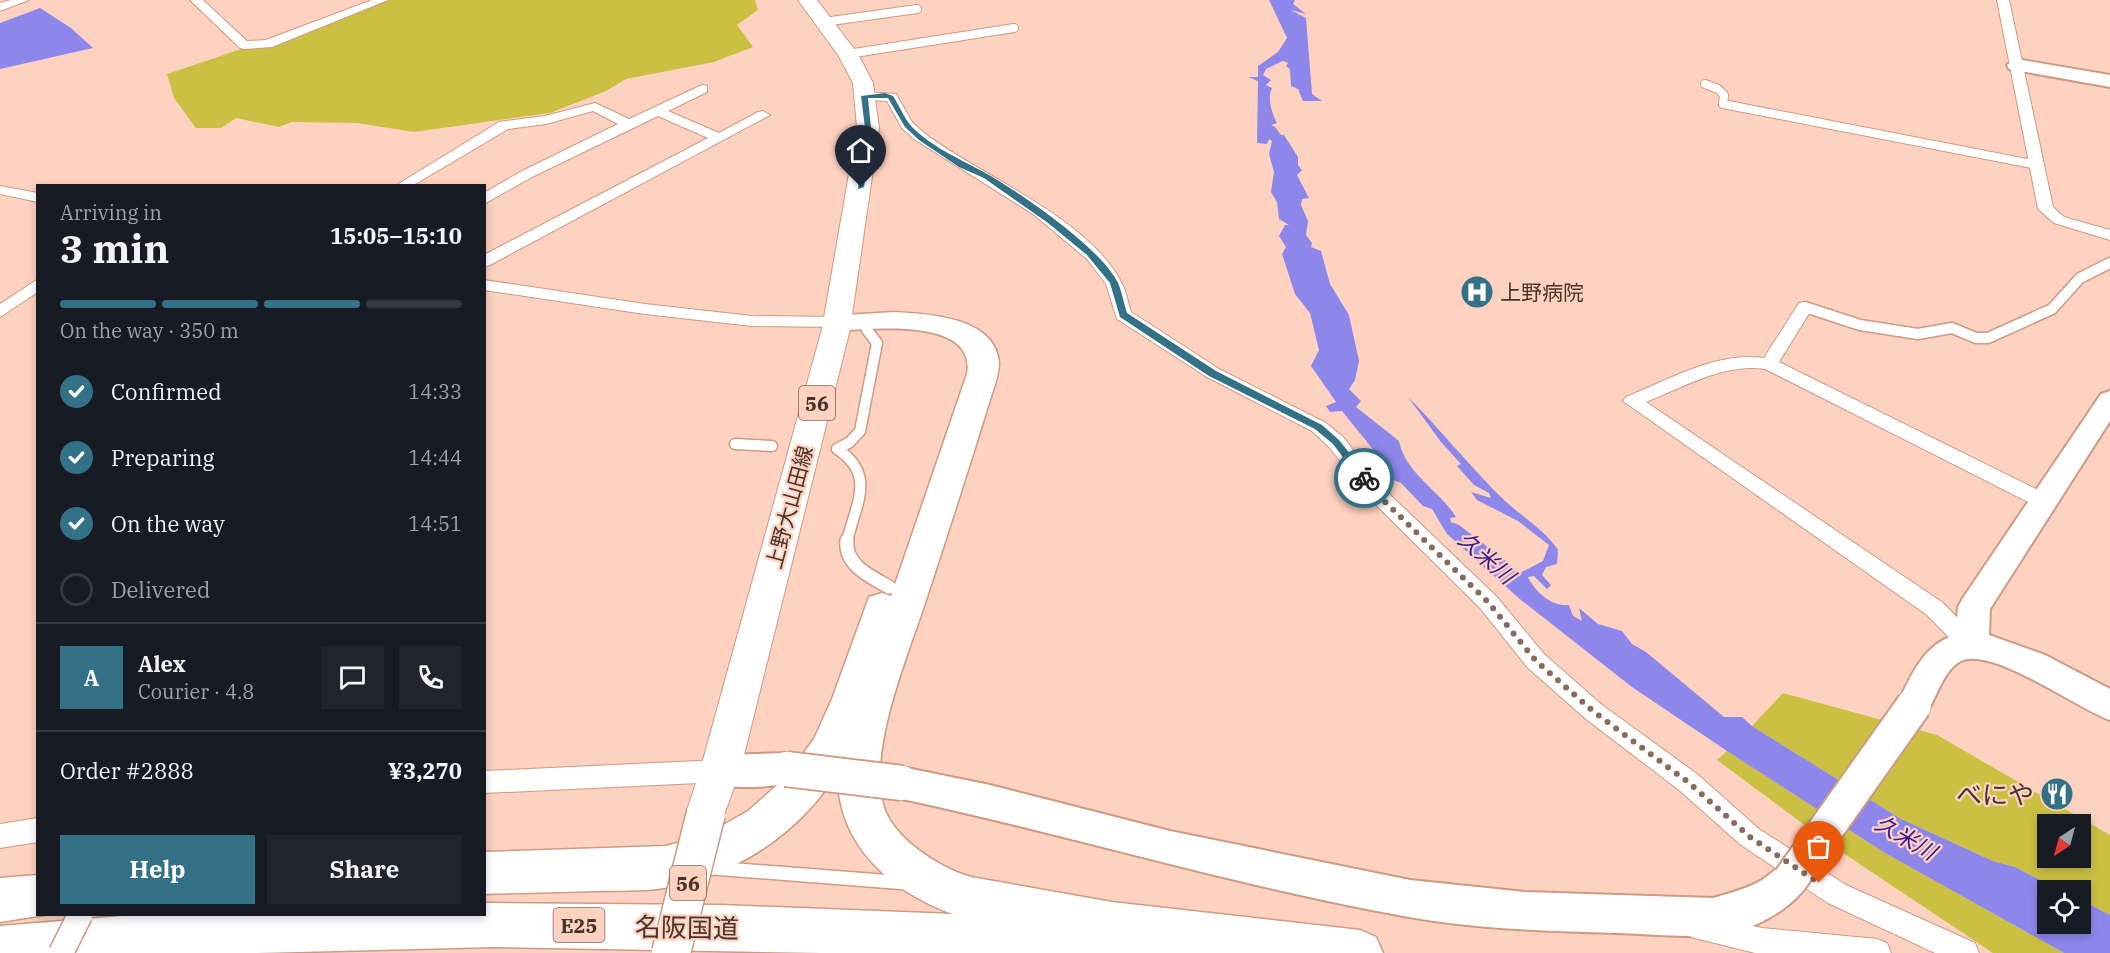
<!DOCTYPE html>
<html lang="en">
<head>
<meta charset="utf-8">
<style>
  :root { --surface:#171b24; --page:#20242c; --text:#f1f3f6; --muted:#9ea1a6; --line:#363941; --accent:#337187 }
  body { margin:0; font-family:"IBM Plex Serif","Noto Sans JP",serif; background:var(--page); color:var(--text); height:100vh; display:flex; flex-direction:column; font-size:22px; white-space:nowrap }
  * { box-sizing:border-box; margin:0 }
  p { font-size:20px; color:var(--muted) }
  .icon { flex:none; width:33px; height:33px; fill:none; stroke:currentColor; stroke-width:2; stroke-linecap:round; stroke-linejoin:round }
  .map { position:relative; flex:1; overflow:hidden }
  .details { position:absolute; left:36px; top:184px; width:450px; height:732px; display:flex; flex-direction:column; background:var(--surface); border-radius:0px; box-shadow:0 3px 9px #0003 }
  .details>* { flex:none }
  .needle { width:39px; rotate:216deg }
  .buttons { position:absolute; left:2037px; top:814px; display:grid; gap:12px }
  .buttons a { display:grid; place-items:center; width:54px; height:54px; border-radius:0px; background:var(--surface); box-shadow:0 3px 9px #0003; font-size:30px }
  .pin { position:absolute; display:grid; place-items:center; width:51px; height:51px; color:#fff; margin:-62px -26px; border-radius:50% 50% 50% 0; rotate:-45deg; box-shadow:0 0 6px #0007 }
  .pin .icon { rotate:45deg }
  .courier { position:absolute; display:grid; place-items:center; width:60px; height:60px; margin:-30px; border:4px solid #337187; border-radius:50%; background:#fff; color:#222; box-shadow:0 2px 8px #0007 }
  .headline em { font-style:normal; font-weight:800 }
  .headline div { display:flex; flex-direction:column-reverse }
  .headline { display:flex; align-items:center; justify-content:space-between; height:102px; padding:0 24px }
  h1 { font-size:39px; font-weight:800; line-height:45px }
  .bar { display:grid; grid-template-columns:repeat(4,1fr); gap:9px 6px; align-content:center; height:72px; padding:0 24px }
  .bar i { height:8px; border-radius:4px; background:var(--line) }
  .bar .on { background:var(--accent) }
  .bar p { grid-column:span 4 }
  .line { display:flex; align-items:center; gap:15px; padding:0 24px; border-top:2px solid var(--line) }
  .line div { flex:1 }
  .round { display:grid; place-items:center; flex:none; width:63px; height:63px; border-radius:0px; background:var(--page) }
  ol { padding:0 24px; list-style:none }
  li { display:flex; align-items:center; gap:18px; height:66px }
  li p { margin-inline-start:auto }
  li .icon { padding:6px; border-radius:50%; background:var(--accent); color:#fff; stroke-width:4 }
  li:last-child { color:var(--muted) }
  li i { width:33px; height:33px; border:3px solid var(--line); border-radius:50% }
  .action { display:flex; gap:12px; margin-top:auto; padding:12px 24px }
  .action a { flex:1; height:69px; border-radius:0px; background:var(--accent); color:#fff; font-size:24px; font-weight:800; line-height:69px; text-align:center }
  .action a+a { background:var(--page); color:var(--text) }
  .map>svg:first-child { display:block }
</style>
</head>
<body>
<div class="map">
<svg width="2110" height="953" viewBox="0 0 2110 953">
  <rect width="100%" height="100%" fill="#fed2c0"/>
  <!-- green -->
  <g fill="#cbc042" fill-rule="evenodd">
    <polygon points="387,0 755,0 758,10 737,25 753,47 714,62 626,79 606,91 550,113 414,132 357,123 292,122 279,127 236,118 221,128 196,128 174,98 167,74"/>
    <path d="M1783 693 1937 735 2110 835V915L2081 900 2080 891H2062L2015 867 1993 861 1901 819 1752 726ZM2048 825H2080V858H2048Z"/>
    <polygon points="1727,751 1885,853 2064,953 1993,953 1837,849 1717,760"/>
  </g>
  <!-- water -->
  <g fill="#8d87ec">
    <path d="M1269 0H1295L1293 4 1306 14 1291 10 1306 18 1312 94 1322 101H1303L1298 89 1291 86 1290 69 1286 66 1288 63 1283 61 1266 69 1263 75 1271 80 1266 85 1272 88C1267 98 1272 114 1277 123L1271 125 1275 127 1281 135H1284L1298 157V165L1302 170 1297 175 1309 198 1302 199 1301 205 1308 221 1306 235 1312 243 1311 247 1321 251 1330 284 1349 315 1359 361 1355 380 1349 389 1361 401 1356 407 1399 441C1405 473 1440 491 1456 517L1450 518 1451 522 1459 525 1506 561 1518 574 1543 561 1549 545 1518 521 1477 500 1471 492 1491 498 1489 493 1474 485 1457 466 1461 464 1441 442 1408 397C1441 430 1471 468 1504 500 1522 517 1544 529 1558 550L1557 564 1546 567 1542 575 1551 585 1547 589 1534 576 1528 577C1535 592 1552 607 1569 605L1573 616 1582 621 1579 608 1598 624 1622 631 1632 644 1646 652 1724 717H1742L1752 726 1901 819 1993 861 2015 867 2062 891H2048V924H2080L2081 900 2110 915V953H2064L1885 853 1727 751 1632 687 1521 600 1447 534 1432 509 1423 506 1401 483 1391 479 1393 474 1342 411 1330 412 1326 406 1336 402 1311 366 1319 350 1310 313 1295 294 1282 254 1286 247 1279 236 1285 225H1289L1279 219 1277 202 1271 192 1274 172 1269 154 1272 141 1269 139 1267 144 1257 143 1258 81 1248 77H1258V66L1278 52 1287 38Z"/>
    <polygon points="40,8 71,28 93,48 0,69 0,23"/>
  </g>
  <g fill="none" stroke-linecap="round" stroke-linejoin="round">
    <!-- lane-far2 casing -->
    <g stroke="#cd9a83" stroke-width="10">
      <g id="lane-far2">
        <polyline points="824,22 917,9"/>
        <polyline points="848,54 1014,28"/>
        <polyline points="1705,84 1718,89 1724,95 1723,104 2037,165"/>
      </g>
    </g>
    <!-- lane-far1 casing -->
    <g stroke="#cd9a83" stroke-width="13">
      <g id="lane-far1">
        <polyline points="1805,307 1860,325 1918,334 1952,328 1976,338 1988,338 2052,309 2080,278 2110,263"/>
        <polyline points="735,444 772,446"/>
        <path d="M847 542C854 507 878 475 837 449L850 442 860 431 877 343 867 330"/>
      </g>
    </g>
    <!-- lane casing -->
    <g stroke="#cd9a83" stroke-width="16">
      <g id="lane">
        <path d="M847 540C844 565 871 577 889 587"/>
        <polyline points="713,868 907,883"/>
      </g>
    </g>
    <!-- street casing -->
    <g stroke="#cd9a83" stroke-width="2">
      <g id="street">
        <polygon points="11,0 29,0 0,11 0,3"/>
        <polygon points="190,0 203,0 247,41 266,40 372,0 388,0 272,47 244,49 240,48"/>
        <polygon points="1997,0 2009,0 2053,207 2064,217 2110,230 2110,240 2054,223 2038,209"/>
        <polygon points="702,85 707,86 707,92 668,111 719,133 758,112 763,111 770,115 490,265 484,267 484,255 708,138 658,116 532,177 484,204 484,193 522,171 618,124 593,111 546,124 508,129 412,186 395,186 499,122 545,116 595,103 629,119"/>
        <path d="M864 92 896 94 912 122 924 133C979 175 1093 220 1123 286 1127 294 1128 304 1131 312L1219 369 1326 423 1343 437 1385 490 1496 596 1544 654 1602 705 1697 774 1759 829 1846 885 1975 943 1979 953H1935L1828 903 1741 845 1679 790 1586 719 1528 668 1480 608 1371 500 1329 447 1312 431 1207 377 1117 319 1106 284 1087 259 1033 214 914 139 902 128 887 101 859 99 857 96Z"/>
        <polygon points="0,186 38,193 38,202 0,194"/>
        <polygon points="38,279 38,292 0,317 0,304"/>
        <polygon points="484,280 645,304 752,316 837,317 845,322 837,327 752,326 645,314 484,290"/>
        <path d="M1805 302 1813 307 1779 362 2050 496 2053 501 2050 506 2043 508 2036 506 1765 369C1724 363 1684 387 1646 402L1943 603 1980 641 1983 647 1980 653 1972 656 1964 653 1927 615 1623 401 1626 397C1668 380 1717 351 1764 358L1799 303Z"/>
        <polygon points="720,760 729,763 732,771 729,779 720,782 484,793 484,771"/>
        <polygon points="38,818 38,842 0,848 0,824"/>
        <polygon points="1701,915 1762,928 1877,939 1887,943 1891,953 1755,953 1691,937 1687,928 1691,919"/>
      </g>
    </g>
    <!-- secondary casing -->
    <g stroke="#cd9a83" stroke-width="4">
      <g id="secondary">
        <polygon points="2016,59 2110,75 2110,87 2009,69 2007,65"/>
        <path d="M2110 391V421L1990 609 1989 635 2045 655 2110 689V720C2078 709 1992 646 1961 661 1944 669 1935 700 1926 715L1914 719 1902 715 1897 705C1910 677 1924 643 1956 635L1958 607 1963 598 2101 394Z"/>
        <path d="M786 753 799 758 804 769 799 780C776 788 730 790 707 782L702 771 707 760 720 755Z"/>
        <path d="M902 767 990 785 1170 831 1410 880 1525 892 1713 898C1730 893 1747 889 1762 880 1772 873 1778 866 1790 862L1804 867 1809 880C1796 910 1743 935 1711 936 1679 937 1647 934 1616 933 1547 931 1477 929 1409 917 1238 887 1072 835 902 799L889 794 884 783 889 772Z"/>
      </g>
    </g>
    <!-- primary casing -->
    <g stroke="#cd9a83" stroke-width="2">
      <polygon id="primary" points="798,0 817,0 858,54 873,83 879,128 850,329 740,771 720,826 706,831 692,826 686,813 700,771 822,329 857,128 853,83 838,55"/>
    </g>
    <!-- highway casing -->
    <g stroke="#cd9a83" stroke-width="3">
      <g id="highway">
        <path d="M895 312C928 314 996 317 999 363 999 376 993 390 989 403 969 468 948 533 927 597 909 653 868 747 883 804 891 837 939 868 971 877L1112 902 1360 930 1376 937 1383 953H822L493 947 258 953H0V926L135 915H484V903H493L720 905 953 914C891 892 835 843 838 771 801 833 735 876 664 888 641 892 618 890 595 891 558 892 521 893 484 894V852L666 846 706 835 748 811 784 779 814 739 832 699 869 597 882 593 891 596 967 374C977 317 872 329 837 331L827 328 823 322 827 316Z"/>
        <polygon points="38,875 38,915 44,915 0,922 0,878"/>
      </g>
    </g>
    <!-- lane-far2 -->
    <use href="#lane-far2" stroke="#fff" stroke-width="8"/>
    <!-- lane-far1 -->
    <use href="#lane-far1" stroke="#fff" stroke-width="10"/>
    <!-- lane -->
    <use href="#lane" stroke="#fff" stroke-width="13"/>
    <!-- street -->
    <use href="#street" fill="#fff" fill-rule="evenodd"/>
    <!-- secondary -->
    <use href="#secondary" fill="#fff" fill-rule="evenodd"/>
    <!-- primary -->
    <use href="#primary" fill="#fff" fill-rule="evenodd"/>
    <!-- highway -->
    <use href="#highway" fill="#fff" fill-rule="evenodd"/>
    <!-- street-bridge casing -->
    <g stroke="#cd9a83" stroke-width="27" stroke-linecap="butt">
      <polyline id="street-bridge" points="61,953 80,915"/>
    </g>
    <!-- secondary-bridge casing -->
    <g stroke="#cd9a83" stroke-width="38" stroke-linecap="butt">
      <g id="secondary-bridge">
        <polyline points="786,769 902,783"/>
        <polyline points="1790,880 1914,705"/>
      </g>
    </g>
    <!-- primary-bridge casing -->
    <g stroke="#cd9a83" stroke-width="41" stroke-linecap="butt">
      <polyline id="primary-bridge" points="671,953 706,813"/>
    </g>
    <!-- street-bridge -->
    <use href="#street-bridge" stroke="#fff" stroke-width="24"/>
    <!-- secondary-bridge -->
    <use href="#secondary-bridge" stroke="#fff" stroke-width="34"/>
    <!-- primary-bridge -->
    <use href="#primary-bridge" stroke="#fff" stroke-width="38"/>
  </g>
  <!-- route -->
  <path fill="#337187" d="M885 93 893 96C899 105 904 118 912 127 934 149 963 160 989 175 1023 195 1101 248 1118 283 1122 292 1124 304 1127 313L1216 371 1322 425 1339 440 1367 475V480H1360L1333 444 1315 429 1209 376 1120 317 1110 283 1087 255 1048 223 984 178 959 167 919 140 905 127 888 98H868L871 128 864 187 858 189 865 128 861 96Z"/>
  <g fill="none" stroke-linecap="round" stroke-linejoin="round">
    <!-- done -->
    <polyline stroke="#886b5e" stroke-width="6" stroke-dasharray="0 10.8" points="1364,478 1378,495 1488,602 1536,661 1594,712 1688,782 1750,837 1819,883"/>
  </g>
  <!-- icons -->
  <defs>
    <g id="hospital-disc" transform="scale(1.725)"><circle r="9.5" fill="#337187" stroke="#fed2c0"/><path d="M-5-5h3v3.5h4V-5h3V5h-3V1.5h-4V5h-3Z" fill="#fff"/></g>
    <g id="restaurant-disc" transform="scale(1.725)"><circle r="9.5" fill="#337187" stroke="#fed2c0"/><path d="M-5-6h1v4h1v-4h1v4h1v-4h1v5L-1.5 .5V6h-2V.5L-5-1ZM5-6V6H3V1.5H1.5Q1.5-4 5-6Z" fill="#fff"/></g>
  </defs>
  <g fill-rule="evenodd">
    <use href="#hospital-disc" x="1477" y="292"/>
    <use href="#restaurant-disc" x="2057" y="794"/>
  </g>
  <g text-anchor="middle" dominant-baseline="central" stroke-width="4.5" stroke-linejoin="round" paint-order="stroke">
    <!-- shield labels -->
    <g fill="#fed2c0" stroke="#7f6357" stroke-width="1.5">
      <rect x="799" y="386" width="36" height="34" rx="4.5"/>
      <rect x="670" y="866" width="36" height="34" rx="4.5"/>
      <rect x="553.5" y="908" width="51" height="34" rx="4.5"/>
    </g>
    <g font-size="20" font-weight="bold" fill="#48332a">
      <text x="817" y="403">56</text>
      <text x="688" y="883">56</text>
      <text x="579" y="925">E25</text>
    </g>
    <!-- poi labels -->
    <g font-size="21" fill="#48332a" stroke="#fed2c0" text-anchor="start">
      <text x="1500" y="292">上野病院</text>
    </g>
    <!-- street labels -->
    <g font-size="21" fill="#48332a" stroke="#fed2c0">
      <text transform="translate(789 507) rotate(-75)">上野大山田線</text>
    </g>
    <!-- water labels -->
    <g font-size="22" font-style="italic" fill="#381890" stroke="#fed2c0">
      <text transform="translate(1487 557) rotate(41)">久米川</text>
      <text transform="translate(1906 837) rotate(30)">久米川</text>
    </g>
    <!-- near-poi labels -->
    <g font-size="26" fill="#48332a" stroke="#fed2c0" text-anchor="end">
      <text x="2034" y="794">べにや</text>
    </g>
    <!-- near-street labels -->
    <g font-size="26" fill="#48332a" stroke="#fed2c0">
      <text transform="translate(687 927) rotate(1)">名阪国道</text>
    </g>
  </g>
</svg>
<div class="buttons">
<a><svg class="needle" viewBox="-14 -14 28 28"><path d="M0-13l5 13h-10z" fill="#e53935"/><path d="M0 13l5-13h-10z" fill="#9ea1a6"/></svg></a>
<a><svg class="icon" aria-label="locate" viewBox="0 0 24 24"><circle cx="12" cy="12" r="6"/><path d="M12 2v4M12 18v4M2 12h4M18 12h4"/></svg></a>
</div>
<div class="pin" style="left:1819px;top:883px;background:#ea580c"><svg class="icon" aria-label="bag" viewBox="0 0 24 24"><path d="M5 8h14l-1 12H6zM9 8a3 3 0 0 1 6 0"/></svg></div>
<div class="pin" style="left:861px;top:187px;background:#1f2937"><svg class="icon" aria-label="home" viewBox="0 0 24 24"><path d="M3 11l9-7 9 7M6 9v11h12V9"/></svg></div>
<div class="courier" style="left:1364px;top:478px"><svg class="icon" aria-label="bike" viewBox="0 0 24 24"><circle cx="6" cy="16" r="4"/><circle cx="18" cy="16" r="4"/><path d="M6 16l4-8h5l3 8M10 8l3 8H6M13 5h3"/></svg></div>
<section class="details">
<div class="headline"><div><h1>3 min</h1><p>Arriving in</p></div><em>15:05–15:10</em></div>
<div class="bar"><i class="on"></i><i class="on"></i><i class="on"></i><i></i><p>On the way · 350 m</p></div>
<ol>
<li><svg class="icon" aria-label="check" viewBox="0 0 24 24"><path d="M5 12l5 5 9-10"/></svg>Confirmed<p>14:33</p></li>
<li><svg class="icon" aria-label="check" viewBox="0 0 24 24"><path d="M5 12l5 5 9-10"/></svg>Preparing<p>14:44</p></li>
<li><svg class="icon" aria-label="check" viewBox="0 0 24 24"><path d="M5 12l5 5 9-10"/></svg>On the way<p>14:51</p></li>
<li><i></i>Delivered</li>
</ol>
<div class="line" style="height:108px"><b class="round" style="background:var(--accent);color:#fff">A</b><div><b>Alex</b><p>Courier · 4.8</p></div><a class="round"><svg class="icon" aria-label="chat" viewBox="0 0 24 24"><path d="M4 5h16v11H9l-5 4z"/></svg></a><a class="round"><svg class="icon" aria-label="phone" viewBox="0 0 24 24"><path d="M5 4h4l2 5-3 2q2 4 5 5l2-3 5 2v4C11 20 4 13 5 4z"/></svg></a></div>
<div class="line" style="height:78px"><div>Order #2888</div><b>¥3,270</b></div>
<div class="action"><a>Help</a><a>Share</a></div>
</section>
</div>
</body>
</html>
